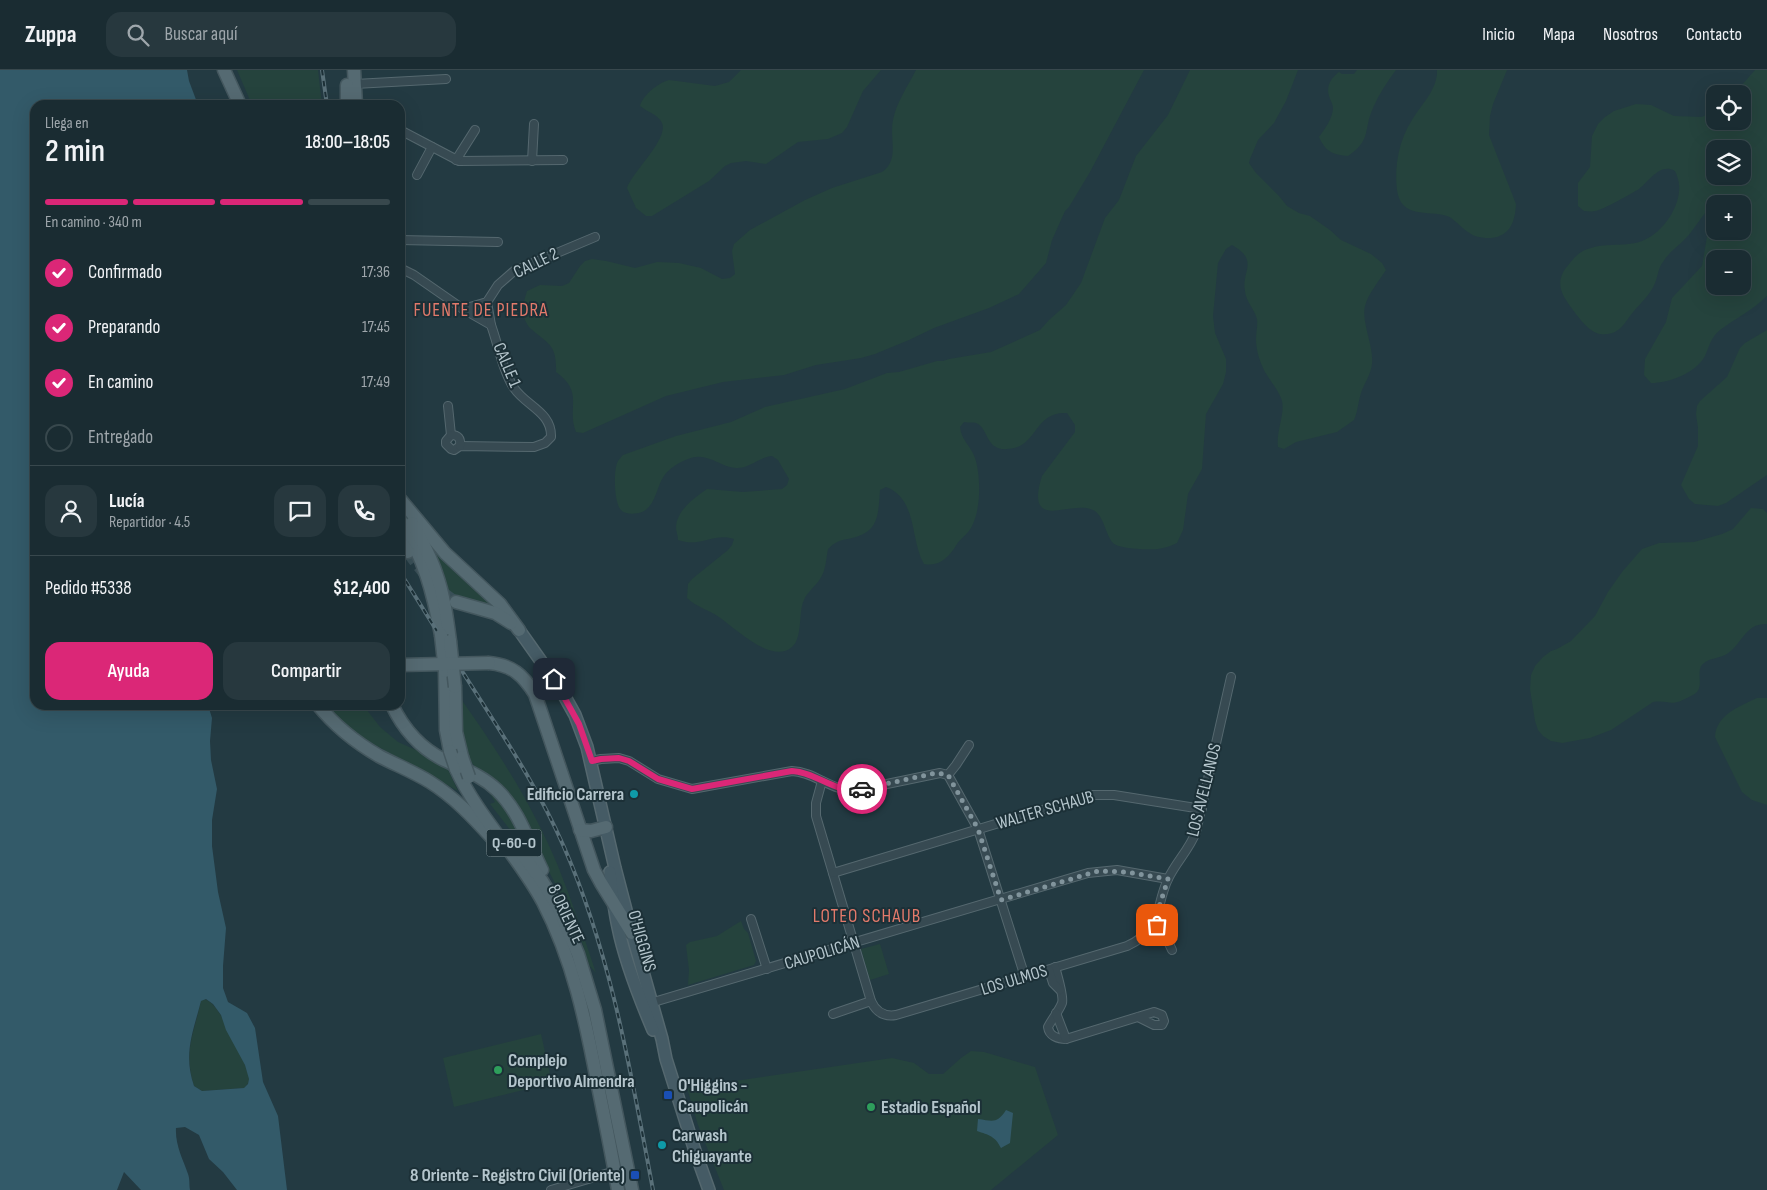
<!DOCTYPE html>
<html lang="es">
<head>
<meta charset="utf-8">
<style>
  :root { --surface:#1a2c32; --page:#27383e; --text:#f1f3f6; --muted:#9fa7ac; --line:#38484d; --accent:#db2777 }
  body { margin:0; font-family:"Sofia Sans Condensed",sans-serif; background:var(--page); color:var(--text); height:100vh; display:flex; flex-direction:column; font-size:19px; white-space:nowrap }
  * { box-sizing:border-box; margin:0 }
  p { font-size:16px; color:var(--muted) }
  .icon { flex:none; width:28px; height:28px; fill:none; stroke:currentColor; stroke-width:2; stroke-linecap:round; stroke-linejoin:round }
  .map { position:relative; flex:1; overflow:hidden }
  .drawer { position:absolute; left:30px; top:30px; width:375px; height:610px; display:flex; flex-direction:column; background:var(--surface); border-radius:15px; box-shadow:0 5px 20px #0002,0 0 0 1px var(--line) }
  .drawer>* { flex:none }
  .controls { position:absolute; left:1706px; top:15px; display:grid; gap:10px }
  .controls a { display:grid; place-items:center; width:45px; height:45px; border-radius:10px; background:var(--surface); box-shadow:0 5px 20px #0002,0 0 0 1px var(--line); font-size:25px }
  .pin { position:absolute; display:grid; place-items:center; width:42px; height:42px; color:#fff; margin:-21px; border-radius:10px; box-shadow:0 2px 8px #0006 }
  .courier { position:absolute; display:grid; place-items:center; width:50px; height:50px; margin:-25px; border:4px solid #db2777; border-radius:50%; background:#fff; color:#222; box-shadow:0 1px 6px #0007 }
  .overview em { font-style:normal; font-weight:600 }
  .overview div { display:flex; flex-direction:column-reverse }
  .overview { display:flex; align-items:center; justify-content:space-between; height:85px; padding:0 15px }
  h1 { font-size:32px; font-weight:600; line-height:38px }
  .bar { display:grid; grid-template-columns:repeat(4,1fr); gap:8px 5px; align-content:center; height:60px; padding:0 15px }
  .bar i { height:6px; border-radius:4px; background:var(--line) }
  .bar .current { background:var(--accent) }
  .bar p { grid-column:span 4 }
  .line { display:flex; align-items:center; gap:12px; padding:0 15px; border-top:1px solid var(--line) }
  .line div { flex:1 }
  .round { display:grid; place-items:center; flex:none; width:52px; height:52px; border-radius:15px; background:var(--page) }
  ol { padding:0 15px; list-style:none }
  li { display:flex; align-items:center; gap:15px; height:55px }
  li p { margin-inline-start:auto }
  li .icon { padding:5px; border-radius:50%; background:var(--accent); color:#fff; stroke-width:4 }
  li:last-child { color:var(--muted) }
  li i { width:28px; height:28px; border:2px solid var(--line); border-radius:50% }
  .cta { display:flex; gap:10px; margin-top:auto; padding:10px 15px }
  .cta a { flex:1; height:58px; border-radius:15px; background:var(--accent); color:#fff; font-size:20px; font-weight:600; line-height:58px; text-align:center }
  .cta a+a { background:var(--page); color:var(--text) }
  header { display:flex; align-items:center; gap:30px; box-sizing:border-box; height:70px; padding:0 25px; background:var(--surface); border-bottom:1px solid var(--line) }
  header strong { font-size:24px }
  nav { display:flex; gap:28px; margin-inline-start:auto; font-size:18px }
  .search { width:350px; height:45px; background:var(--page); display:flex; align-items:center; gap:12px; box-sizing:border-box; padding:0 18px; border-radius:15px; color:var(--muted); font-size:19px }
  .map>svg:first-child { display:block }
</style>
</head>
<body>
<header>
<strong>Zuppa</strong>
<div class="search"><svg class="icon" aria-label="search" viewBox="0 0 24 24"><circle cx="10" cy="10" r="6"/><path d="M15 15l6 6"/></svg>Buscar aquí</div>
<nav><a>Inicio</a><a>Mapa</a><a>Nosotros</a><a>Contacto</a></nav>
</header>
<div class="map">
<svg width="1767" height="1120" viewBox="0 0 1767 1120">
  <rect width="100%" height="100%" fill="#233a42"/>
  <!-- green -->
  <g fill="#25433d" fill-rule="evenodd">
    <polygon points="237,0 318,0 322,35 252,35"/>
    <path d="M741 0H881L863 21 847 57 842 63 828 69 798 72 766 94 746 91 731 93 725 96 709 111 652 146H646L636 138 627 118C632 102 669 69 662 53 658 44 647 42 640 36 643 25 658 13 669 10L715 16 729 12Z"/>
    <path d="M916 0H1144L1090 102 1069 137 1065 141 1052 170 1046 193 1019 224 989 238 934 258 909 270 875 284 861 288 816 295 784 305 723 312 666 326 583 363 576 362C566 337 585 323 556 302 557 274 548 274 531 259 526 255 524 246 521 241L527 221 540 215 562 216 569 213 580 196 585 191 592 189 606 191 635 198 657 192 679 193 701 198 722 209 730 208 735 204 732 181 734 174 750 160 805 130 832 118 882 102C900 90 889 68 893 50 896 33 908 16 916 0Z"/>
    <path d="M1190 0H1298L1286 31 1274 53 1258 70 1250 89 1249 93 1256 103 1279 126 1287 136 1299 143 1310 146 1330 160 1341 170 1371 184 1382 193 1386 200C1379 211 1368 224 1365 236 1361 252 1374 276 1372 294 1371 304 1364 314 1361 323 1358 332 1358 341 1354 350L1337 362 1296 372 1284 379 1278 377C1276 361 1285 344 1282 331 1279 320 1268 309 1263 298 1259 289 1256 279 1256 269 1256 263 1258 255 1257 249 1255 240 1246 232 1245 221 1241 201 1260 191 1232 175L1226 179 1218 193 1213 246 1215 263 1226 289V302L1223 314 1206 344 1202 399 1188 424 1183 460 1177 473C1171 476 1165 478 1158 479 1150 480 1118 479 1113 473 1105 464 1104 445 1093 440 1072 429 1024 464 1042 406L1075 362V355L1067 343C1036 341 1037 373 1014 378 984 385 990 358 976 353 973 352 968 353 964 352L960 357C961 370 971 376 975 388 981 406 981 439 972 456 969 463 961 468 957 474 949 487 940 497 924 494 910 471 918 429 886 417L880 420C878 447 879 463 848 469 839 470 834 473 828 479 826 489 826 500 820 509 816 516 807 522 804 530 798 542 803 568 792 577 772 595 735 558 719 547 709 540 696 537 687 528L688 514 692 509 728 480 732 475 734 469C714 462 701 478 678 470 678 466 676 461 676 457 677 440 694 428 707 419L743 422 782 419 787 415 789 409 778 390 772 386C759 387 749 399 736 398 719 397 707 381 688 389 680 392 669 398 664 406 656 417 656 436 642 442 636 444 625 445 621 440 614 433 613 400 618 391 618 391 622 386 623 385L676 366 731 352 765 337 845 319 887 303 899 302 937 291H943L949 289 991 282 1040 260 1049 250 1066 235 1081 213 1105 148 1119 130 1136 86 1168 45Z"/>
    <path d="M1357 0H1396C1387 12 1379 24 1373 38 1363 60 1372 70 1348 86 1333 85 1325 81 1319 67 1324 60 1333 48 1333 38 1333 34 1330 30 1329 26 1326 16 1331 8 1339 2L1342 4H1354Z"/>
    <path d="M1437 0H1507L1493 34 1490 46 1489 65 1516 134C1515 155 1508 169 1485 168 1478 167 1473 166 1468 162 1461 158 1454 148 1447 146 1428 140 1401 149 1397 120 1394 96 1399 70 1412 50 1421 35 1438 19 1437 0Z"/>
    <path d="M1755 0H1767V226C1753 240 1736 248 1720 260 1711 267 1709 277 1705 286 1696 303 1669 313 1651 313L1644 305 1645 289 1666 252 1672 228 1702 196 1707 167 1715 153V161H1742V134H1729L1726 130C1706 133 1698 157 1684 170 1677 177 1668 183 1663 192 1658 198 1658 206 1655 213 1650 226 1638 235 1630 246 1626 251 1623 257 1618 260 1613 264 1606 265 1600 264 1588 262 1577 245 1570 236 1558 220 1556 208 1570 193 1576 185 1582 180 1591 178 1614 171 1632 180 1653 165 1670 153 1685 126 1677 106 1676 101 1674 100 1670 99 1657 97 1648 112 1639 119 1632 123 1603 140 1595 141 1592 142 1588 141 1584 141L1578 136V113L1590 97 1592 66 1598 54 1605 47 1614 41 1636 34 1651 35 1674 46 1702 47 1715 40V51H1742V24H1734ZM1715 79H1742V106H1715ZM1715 189H1742V216H1715Z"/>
    <polygon points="1767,260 1767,405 1726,433 1718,436 1695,434 1689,429 1681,415 1698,376 1698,358 1696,344 1697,336 1700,331 1727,307 1740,278 1745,273"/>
    <path d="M1751 438 1763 439 1767 443V554C1744 553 1742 576 1725 585 1717 589 1707 588 1701 596 1697 604 1703 615 1697 622 1694 625 1690 626 1687 628 1670 637 1670 630 1653 632L1611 660 1590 668 1562 673 1551 671 1543 666 1538 660 1535 651 1530 619 1531 605 1535 596 1543 587 1551 581 1557 579 1571 571 1595 546 1608 522 1622 502 1642 479 1659 473 1694 472 1722 464 1733 459Z"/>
    <polygon points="426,465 502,542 461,532 445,525"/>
    <path d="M1757 628H1767V735L1752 730 1742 722 1715 667C1716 645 1740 636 1757 628Z"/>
    <path d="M461 629C498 681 533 736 558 796 572 831 584 867 596 903L589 895 577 856 541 786 469 689 459 661Z"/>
    <polygon points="323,635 363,635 380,657 398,672 445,693 458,721 357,665"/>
    <polygon points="485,716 513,746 529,784 490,734 495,732"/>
    <polygon points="741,851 744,859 748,863 756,891 754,895 688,915 689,900 686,875 690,872 717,866"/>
    <polygon points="880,874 889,904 870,910 861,879"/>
    <path d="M204 929C211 931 216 938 220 944 227 954 248 997 249 1008 249 1013 247 1015 244 1018L202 1021 194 1016C183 981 194 964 201 931Z"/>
    <polygon points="541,964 552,1013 454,1037 443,988"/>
    <polygon points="971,981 984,982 1035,997 1058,1065 991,1120 724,1120 698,1055 687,1018 892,988 914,993 929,1004 943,1004 961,988"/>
  </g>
  <!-- water -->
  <g fill="#335a69" fill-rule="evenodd">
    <path d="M0 0H187L189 11 198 35H35V635H208L212 648 210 671 211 690 217 719 212 750V776L218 822 226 858 223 896V918L228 932 247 943 255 958 263 1012 278 1046 287 1120H237L223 1102 209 1089 199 1065 185 1057 176 1058C175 1075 183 1089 188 1104 190 1109 189 1115 190 1120H141L124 1102 117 1120H0ZM206 929 213 934 221 945 226 960 245 995 249 1009 248 1014 244 1018 202 1021 194 1016C183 984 193 962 201 931Z"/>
    <path d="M1006 1040 1013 1043 1010 1073 1001 1078C995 1066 989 1065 977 1061L978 1049C993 1051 997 1054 1006 1040Z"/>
  </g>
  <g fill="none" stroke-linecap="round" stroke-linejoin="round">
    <!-- primary-tunnel -->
    <path stroke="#394f57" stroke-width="12" stroke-dasharray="12 6" stroke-linecap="butt" d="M408 482C422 501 436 520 456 532"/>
    <!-- minor casing -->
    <g stroke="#55686f" stroke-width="10">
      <g id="minor">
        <polyline points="355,14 446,9"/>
        <polyline points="400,60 459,91 563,90"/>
        <polyline points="456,90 475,60"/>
        <polyline points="532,91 534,54"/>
        <polyline points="417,105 432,77"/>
        <polyline points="400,170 498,172"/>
        <path d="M400 198 414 205 463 239 491 255C498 274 503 302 514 318 526 336 552 342 551 367L545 373 534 377 460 376 454 380 451 379 446 374V371L451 365 448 336"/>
        <polyline points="487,232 491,255"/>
        <polyline points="463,239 487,232 498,215 514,201 595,167"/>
        <path d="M451 365C458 365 461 368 460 376"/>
        <path d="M591 691 601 689 619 688 629 691 658 709 692 719 792 701C816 702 833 723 858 720L940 703 948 705"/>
        <polyline points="948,705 978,759 1025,907"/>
        <polyline points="948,705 956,695 969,675"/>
        <path d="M822 711 816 733V746L871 931C876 942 884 947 896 945L1127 876C1164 859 1154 839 1168 809 1176 792 1189 780 1196 762L1231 607"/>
        <polyline points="833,803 1092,725 1114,725 1202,739"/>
        <polyline points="751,849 767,899"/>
        <polyline points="1154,853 1165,865 1172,880"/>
        <path d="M1055 897C1057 904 1064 927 1062 933 1059 941 1052 949 1048 957 1049 966 1058 969 1066 969L1154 942 1162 945 1164 951 1162 955H1154L1138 947"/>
        <polyline points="1049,900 1053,913 1060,920"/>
        <polyline points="647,934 1088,803 1117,800 1168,809"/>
        <polyline points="1056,943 1066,969"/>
        <polyline points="833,944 871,931"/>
        <polyline points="551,1120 615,1101"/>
      </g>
    </g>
    <!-- secondary casing -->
    <g stroke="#55686f" stroke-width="14">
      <g id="secondary">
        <polyline points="519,560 560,618 575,645 587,677 615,798 632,863 662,969 666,989 695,1081 709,1120"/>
        <path d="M610 802C612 821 614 839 618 857 625 892 639 927 653 960"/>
      </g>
    </g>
    <!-- primary casing -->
    <g stroke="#44575e" stroke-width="15">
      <g id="primary">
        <polyline points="224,0 240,35"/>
        <polyline points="354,0 356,35"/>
        <polyline points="347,35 347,15"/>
        <polyline points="400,429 445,483 500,534 519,560"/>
        <path d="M400 449C424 489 433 521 441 565"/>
        <path d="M412 453C421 469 430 485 436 503 444 525 447 548 450 571"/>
        <polyline points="400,471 408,482"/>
        <polyline points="456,532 495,543 511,553"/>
        <path d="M489 593C512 595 523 605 535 624L594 800 601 813 632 863"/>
        <polyline points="445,601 446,660 450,681"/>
        <polyline points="455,617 456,662 462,687"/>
        <path d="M318 635C335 656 355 672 379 686 396 695 414 702 430 712 454 727 473 747 492 768"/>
        <path d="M392 635C403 658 420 678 444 690 463 699 481 705 497 720 520 742 528 772 542 800"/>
        <path d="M456 699C478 747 518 785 543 832 573 890 586 952 598 1016 605 1051 612 1085 618 1120"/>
        <polyline points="580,760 591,761 606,757"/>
        <polyline points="514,773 542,811 559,839 578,884 595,940 632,1120"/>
      </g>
    </g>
    <!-- minor -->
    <use href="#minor" stroke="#374a52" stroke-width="8"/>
    <!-- secondary -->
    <use href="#secondary" stroke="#455b65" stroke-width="11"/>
    <!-- primary -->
    <use href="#primary" stroke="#556a72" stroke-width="12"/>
    <!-- rail casing -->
    <g stroke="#597079" stroke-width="4">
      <g id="rail">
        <polyline points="322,0 327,35"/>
        <path d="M400 502C421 535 441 568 462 601 498 658 537 715 564 777 612 887 631 1004 653 1120"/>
      </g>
    </g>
    <!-- rail -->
    <use href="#rail" stroke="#1c3037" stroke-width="2" stroke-dasharray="5.5" stroke-linecap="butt"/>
    <!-- primary-bridge casing -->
    <g stroke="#44575e" stroke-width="15" stroke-linecap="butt">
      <g id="primary-bridge">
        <polyline points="441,565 445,601"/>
        <polyline points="450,571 455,617"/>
        <polyline points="400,595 489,593"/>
        <polyline points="450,681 456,699"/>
        <polyline points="462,687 469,707"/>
      </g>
    </g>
    <!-- primary-bridge -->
    <use href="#primary-bridge" stroke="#556a72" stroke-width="12"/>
  </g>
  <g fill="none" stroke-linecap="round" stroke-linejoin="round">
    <!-- done -->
    <polyline stroke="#81949c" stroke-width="5" stroke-dasharray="0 9" points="862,719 936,703 948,705 978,759 1001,830 1098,801 1127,802 1168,809 1154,853 1157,855"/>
    <!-- route -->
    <path stroke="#db2777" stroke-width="6" d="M554 609 579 654 592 691 601 689 619 688 629 691 658 709 692 719 792 701C817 702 836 725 862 719"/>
  </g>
  <!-- markers -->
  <g fill="#0f9aa8" stroke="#1c3037" stroke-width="2">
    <circle cx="634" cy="724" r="5"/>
    <circle cx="662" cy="1075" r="5"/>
  </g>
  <g fill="#2e9e5b" stroke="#1c3037" stroke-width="2">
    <circle cx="498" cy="1000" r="5"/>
    <circle cx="871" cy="1037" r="5"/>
  </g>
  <g fill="#1a4fb4" stroke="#1c3037" stroke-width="2">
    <rect x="663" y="1020" width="10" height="10" rx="2.5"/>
    <rect x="630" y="1100" width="10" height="10" rx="2.5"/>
  </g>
  <g text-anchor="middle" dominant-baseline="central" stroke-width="4" stroke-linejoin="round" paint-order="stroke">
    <!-- shield labels -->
    <rect fill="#1c3037" stroke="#86989f" stroke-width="1" x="486.5" y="759.5" width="55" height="27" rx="4"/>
    <g font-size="16" font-weight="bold" fill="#b4c5cc">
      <text x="514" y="773">Q-60-O</text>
    </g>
    <!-- street labels -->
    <g font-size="18" fill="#b4c5cc" stroke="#1c3037">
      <text transform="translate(536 193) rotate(-26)">CALLE 2</text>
      <text transform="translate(507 295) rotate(67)">CALLE 1</text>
      <text transform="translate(1204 720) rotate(-76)">LOS AVELLANOS</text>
      <text transform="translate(1045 740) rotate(-16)">WALTER SCHAUB</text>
      <text transform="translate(566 844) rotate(65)">8 ORIENTE</text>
      <text transform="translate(642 871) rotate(74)">O'HIGGINS</text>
      <text transform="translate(822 883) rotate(-17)">CAUPOLICÁN</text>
      <text transform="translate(1014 910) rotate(-17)">LOS ULMOS</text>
    </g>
    <!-- poi labels -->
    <g font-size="18" font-weight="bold" fill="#b4c5cc" stroke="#1c3037" text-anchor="start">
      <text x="624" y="724" text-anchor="end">Edificio Carrera</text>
      <text x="508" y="990">Complejo<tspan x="508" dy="21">Deportivo Almendra</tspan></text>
      <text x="678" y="1015">O'Higgins -<tspan x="678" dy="21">Caupolicán</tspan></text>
      <text x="881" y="1037">Estadio Español</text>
      <text x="672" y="1065">Carwash<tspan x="672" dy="21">Chiguayante</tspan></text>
      <text x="625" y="1105" text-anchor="end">8 Oriente - Registro Civil (Oriente)</text>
    </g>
    <!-- neighbourhood labels -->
    <g font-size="19" letter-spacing="1" fill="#e37a6b" stroke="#1c3037">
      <text x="481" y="240">FUENTE DE PIEDRA</text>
      <text x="867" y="846">LOTEO SCHAUB</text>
    </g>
  </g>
</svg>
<div class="controls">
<a><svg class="icon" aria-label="locate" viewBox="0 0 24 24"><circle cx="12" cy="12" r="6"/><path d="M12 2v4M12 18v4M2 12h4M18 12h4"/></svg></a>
<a><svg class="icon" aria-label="layers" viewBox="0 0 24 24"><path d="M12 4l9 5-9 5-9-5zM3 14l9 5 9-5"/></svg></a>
<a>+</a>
<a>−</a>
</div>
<div class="pin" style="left:1157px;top:855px;background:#ea580c"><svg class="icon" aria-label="bag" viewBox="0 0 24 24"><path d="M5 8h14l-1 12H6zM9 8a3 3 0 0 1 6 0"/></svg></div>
<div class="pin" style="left:554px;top:609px;background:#1f2937"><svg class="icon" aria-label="home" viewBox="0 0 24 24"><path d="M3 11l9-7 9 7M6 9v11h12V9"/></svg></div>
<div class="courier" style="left:862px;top:719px"><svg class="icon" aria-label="car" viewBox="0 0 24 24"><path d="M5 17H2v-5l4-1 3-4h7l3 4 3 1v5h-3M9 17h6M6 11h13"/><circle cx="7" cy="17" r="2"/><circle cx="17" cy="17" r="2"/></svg></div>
<section class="drawer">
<div class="overview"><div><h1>2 min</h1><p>Llega en</p></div><em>18:00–18:05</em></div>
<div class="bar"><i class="current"></i><i class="current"></i><i class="current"></i><i></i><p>En camino · 340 m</p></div>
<ol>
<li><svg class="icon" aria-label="check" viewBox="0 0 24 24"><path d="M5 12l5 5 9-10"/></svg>Confirmado<p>17:36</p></li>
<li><svg class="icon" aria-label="check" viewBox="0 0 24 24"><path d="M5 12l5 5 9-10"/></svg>Preparando<p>17:45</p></li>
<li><svg class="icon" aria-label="check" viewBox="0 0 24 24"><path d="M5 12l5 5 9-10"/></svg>En camino<p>17:49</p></li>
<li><i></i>Entregado</li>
</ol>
<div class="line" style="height:90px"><a class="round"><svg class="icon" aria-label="person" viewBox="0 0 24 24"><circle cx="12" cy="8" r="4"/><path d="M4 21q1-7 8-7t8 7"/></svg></a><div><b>Lucía</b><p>Repartidor · 4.5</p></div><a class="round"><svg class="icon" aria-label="chat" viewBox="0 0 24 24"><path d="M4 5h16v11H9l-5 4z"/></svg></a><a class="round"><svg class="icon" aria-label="phone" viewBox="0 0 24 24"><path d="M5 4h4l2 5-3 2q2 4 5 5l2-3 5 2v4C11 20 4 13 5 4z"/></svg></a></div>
<div class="line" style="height:65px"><div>Pedido #5338</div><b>$12,400</b></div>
<div class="cta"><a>Ayuda</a><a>Compartir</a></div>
</section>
</div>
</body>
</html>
